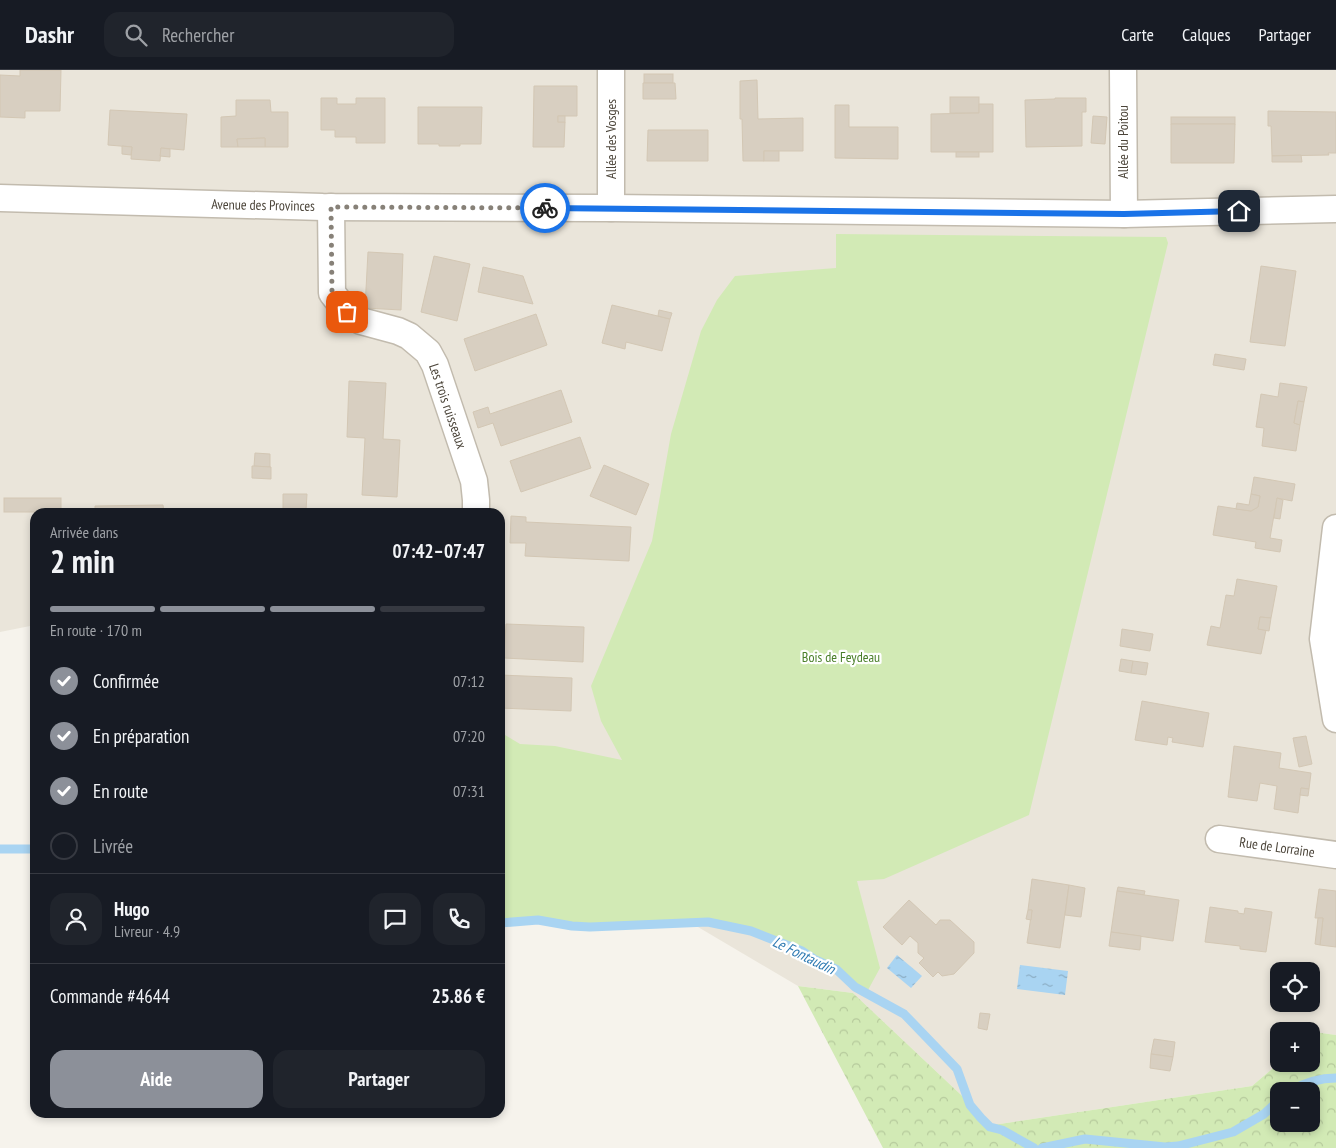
<!DOCTYPE html>
<html lang="fr">
<head>
<meta charset="utf-8">
<style>
  :root { --surface:#171b24; --page:#20242c; --text:#f1f3f6; --muted:#9ea1a6; --line:#363941; --accent:#8c9099 }
  body { margin:0; font-family:"PT Sans Narrow",sans-serif; background:var(--page); color:var(--text); height:100vh; display:flex; flex-direction:column; font-size:19px; white-space:nowrap }
  * { box-sizing:border-box; margin:0 }
  p { font-size:16px; color:var(--muted) }
  .icon { flex:none; width:28px; height:28px; fill:none; stroke:currentColor; stroke-width:2; stroke-linecap:round; stroke-linejoin:round }
  .map { position:relative; flex:1; overflow:hidden }
  .drawer { position:absolute; left:30px; top:438px; width:475px; height:610px; display:flex; flex-direction:column; background:var(--surface); border-radius:15px; box-shadow:0 2px 8px #0003 }
  .drawer>* { flex:none }
  .buttons { position:absolute; left:1270px; top:892px; display:grid; gap:10px }
  .buttons a { display:grid; place-items:center; width:50px; height:50px; border-radius:10px; background:var(--surface); box-shadow:0 2px 8px #0003; font-size:25px }
  .pin { position:absolute; display:grid; place-items:center; width:42px; height:42px; color:#fff; margin:-21px; border-radius:10px; box-shadow:0 2px 8px #0006 }
  .courier { position:absolute; display:grid; place-items:center; width:50px; height:50px; margin:-25px; border:4px solid #1a73e8; border-radius:50%; background:#fff; color:#222; box-shadow:0 1px 6px #0007 }
  .head em { font-style:normal; font-weight:600 }
  .head div { display:flex; flex-direction:column-reverse }
  .head { display:flex; align-items:center; justify-content:space-between; height:85px; padding:0 20px }
  h1 { font-size:32px; font-weight:600; line-height:38px }
  .bar { display:grid; grid-template-columns:repeat(4,1fr); gap:8px 5px; align-content:center; height:60px; padding:0 20px }
  .bar i { height:6px; border-radius:4px; background:var(--line) }
  .bar .on { background:var(--accent) }
  .bar p { grid-column:span 4 }
  .line { display:flex; align-items:center; gap:12px; padding:0 20px; border-top:1px solid var(--line) }
  .line div { flex:1 }
  .round { display:grid; place-items:center; flex:none; width:52px; height:52px; border-radius:15px; background:var(--page) }
  ol { padding:0 20px; list-style:none }
  li { display:flex; align-items:center; gap:15px; height:55px }
  li p { margin-inline-start:auto }
  li .icon { padding:5px; border-radius:50%; background:var(--accent); color:#fff; stroke-width:4 }
  li:last-child { color:var(--muted) }
  li i { width:28px; height:28px; border:2px solid var(--line); border-radius:50% }
  .primary-button { display:flex; gap:10px; margin-top:auto; padding:10px 20px }
  .primary-button a { flex:1; height:58px; border-radius:15px; background:var(--accent); color:#fff; font-size:20px; font-weight:600; line-height:58px; text-align:center }
  .primary-button a+a { background:var(--page); color:var(--text) }
  header { display:flex; align-items:center; gap:30px; box-sizing:border-box; height:70px; padding:0 25px; background:var(--surface); border-bottom:1px solid var(--line) }
  header strong { font-size:24px }
  nav { display:flex; gap:28px; margin-inline-start:auto; font-size:18px }
  .search { width:350px; height:45px; background:var(--page); display:flex; align-items:center; gap:12px; box-sizing:border-box; padding:0 18px; border-radius:15px; color:var(--muted); font-size:19px }
  .map>svg:first-child { display:block }
</style>
</head>
<body>
<header>
<strong>Dashr</strong>
<div class="search"><svg class="icon" aria-label="search" viewBox="0 0 24 24"><circle cx="10" cy="10" r="6"/><path d="M15 15l6 6"/></svg>Rechercher</div>
<nav><a>Carte</a><a>Calques</a><a>Partager</a></nav>
</header>
<div class="map">
<svg width="1336" height="1078" viewBox="0 0 1336 1078">
  <defs>
    <pattern id="forest-crowns" width="20" height="18" patternUnits="userSpaceOnUse" patternTransform="scale(1.25)"><rect width="20" height="18" fill="#d2eab5"/><path d="M2 6a3 3 0 1 1 6 0M12 15a3 3 0 1 1 6 0" fill="none" stroke="#b6ca9c"/></pattern>
    <pattern id="water-ripples" width="26" height="14" patternUnits="userSpaceOnUse" patternTransform="scale(1.25)"><rect width="26" height="14" fill="#a9d4f2"/><path d="M2 4q2-2 4 0t4 0M15 11q2-2 4 0t4 0" fill="none" stroke="#8caec5"/></pattern>
  </defs>
  <rect width="100%" height="100%" fill="#f6f3ec"/>
  <!-- residential -->
  <path fill="#eae5da" fill-rule="evenodd" d="M0 0H1336V965L1314 962 1311 964V961H1279V993L1252 1016 993 1055 853 923 798 916 500 740V442H35V555L0 562ZM1279 901H1311V934H1279Z"/>
  <!-- forest -->
  <path fill="url(#forest-crowns)" fill-rule="evenodd" d="M798 916 853 923 993 1055 1252 1016 1279 993 1311 994V964L1314 962 1336 965V1078H883ZM1279 1021H1311V1054H1279Z"/>
  <!-- green -->
  <polygon fill="#d2eab5" points="836,164 1166,167 1168,173 1029,745 884,809 857,811 880,898 868,920 855,914 840,897 819,889 808,880 754,859 705,851 587,856 527,848 500,851 500,662 520,674 555,676 622,690 601,651 591,616 652,471 671,364 701,261 717,230 735,206 836,198"/>
  <!-- water -->
  <g fill="url(#water-ripples)">
    <polygon points="897,885 922,906 911,918 887,898"/>
    <polygon points="1020,895 1068,901 1065,925 1017,919"/>
  </g>
  <g fill="none" stroke-linecap="round" stroke-linejoin="round">
    <!-- stream -->
    <g stroke="#a9d4f2" stroke-width="9">
      <polyline points="0,779 35,779"/>
      <polyline points="500,853 538,850 572,856 590,857 708,852 751,861 802,881 814,889 836,899 855,917 904,944 957,999 970,1035 981,1048 990,1057 1002,1060 1034,1078"/>
      <path d="M1290 1021C1304 1013 1320 1008 1336 1008"/>
      <polyline points="1042,1078 1085,1069 1165,1077 1178,1076 1233,1062 1264,1044 1279,1030"/>
    </g>
  </g>
  <!-- building -->
  <g fill="#d8cfc1" stroke="#d3c7b4">
    <polygon points="20,0 61,0 60,41 25,41 25,48 0,47 0,5 20,6"/>
    <rect x="644" y="4" width="29" height="9"/>
    <polygon points="757,10 758,49 803,48 803,81 764,81 764,91 743,91 742,49 740,49 740,11"/>
    <polygon points="643,13 675,13 676,29 643,29"/>
    <polygon points="534,16 577,16 577,46 558,46 558,52 565,52 564,77 533,77"/>
    <rect x="950" y="27" width="29" height="16"/>
    <polygon points="321,28 337,28 337,34 356,34 356,28 385,28 385,73 356,73 356,67 335,67 335,60 321,60"/>
    <polygon points="1055,28 1086,28 1086,42 1082,42 1082,76 1026,77 1025,30 1055,29"/>
    <polygon points="236,30 270,30 271,42 288,42 288,77 265,77 265,68 237,69 238,77 221,77 221,47 236,46"/>
    <polygon points="979,34 993,34 993,82 931,82 931,44 979,43"/>
    <polygon points="835,35 849,35 849,57 898,57 898,89 835,88"/>
    <polygon points="418,37 482,37 481,74 460,74 460,76 439,76 439,74 418,74"/>
    <polygon points="110,40 187,44 184,80 161,78 160,91 131,89 132,77 108,75"/>
    <polygon points="1268,41 1336,42 1336,83 1328,83 1329,85 1272,86 1271,56 1268,56"/>
    <rect x="558" y="46" width="7" height="6"/>
    <polygon points="1093,46 1107,47 1105,74 1091,73"/>
    <rect x="1171" y="47" width="64" height="7"/>
    <polygon points="1171,54 1235,54 1234,93 1171,93"/>
    <polygon points="648,60 708,60 708,91 647,91"/>
    <polygon points="265,68 265,77 238,77 237,69"/>
    <polygon points="122,76 132,77 131,85 122,84"/>
    <polygon points="161,78 170,79 170,87 160,86"/>
    <rect x="764" y="81" width="15" height="10"/>
    <rect x="956" y="82" width="23" height="5"/>
    <polygon points="1301,85 1302,92 1272,92 1272,86"/>
    <polygon points="368,182 403,184 401,240 365,238"/>
    <polygon points="434,186 470,194 457,251 421,242"/>
    <polygon points="1261,196 1296,201 1285,276 1250,272"/>
    <polygon points="483,197 523,206 533,234 478,222"/>
    <polygon points="612,235 670,249 662,281 626,272 625,279 602,273"/>
    <polygon points="659,240 672,243 670,249 658,246"/>
    <polygon points="536,244 547,275 475,301 464,269"/>
    <polygon points="1215,284 1246,289 1244,300 1213,295"/>
    <polygon points="349,311 386,313 383,369 400,370 397,427 362,425 365,368 347,367"/>
    <polygon points="1280,313 1307,317 1304,332 1298,331 1294,353 1300,355 1296,381 1262,376 1264,358 1256,357 1261,324 1278,327"/>
    <polygon points="561,320 572,352 501,376 493,353 478,358 473,342 488,337 490,344"/>
    <polygon points="1298,331 1304,332 1300,355 1294,353"/>
    <polygon points="580,367 591,398 521,422 510,391"/>
    <polygon points="255,383 270,384 270,397 254,396"/>
    <polygon points="604,395 649,414 636,445 590,426"/>
    <polygon points="252,396 271,397 271,409 252,408"/>
    <polygon points="1254,407 1295,414 1292,431 1277,428 1270,468 1282,470 1280,482 1255,478 1256,472 1213,465 1218,436 1251,441 1258,437 1260,426 1251,424"/>
    <polygon points="283,424 307,424 306,440 283,440"/>
    <polygon points="1251,424 1260,426 1258,437 1251,441 1236,439 1237,433 1249,435"/>
    <rect x="4" y="428" width="57" height="14"/>
    <polygon points="1277,428 1283,430 1280,449 1274,448"/>
    <polygon points="163,435 164,442 95,442 95,436"/>
    <polygon points="418,439 448,440 448,442 417,442"/>
    <polygon points="337,440 384,442 337,442"/>
    <polygon points="511,446 526,447 526,452 631,457 629,491 525,486 526,473 510,473"/>
    <polygon points="1237,509 1277,516 1271,548 1260,547 1258,559 1266,560 1261,584 1207,575 1211,556 1220,558 1226,525 1234,526"/>
    <polygon points="1260,547 1271,548 1269,561 1258,559"/>
    <polygon points="506,554 584,557 583,592 504,588"/>
    <polygon points="1122,559 1153,564 1150,581 1120,576"/>
    <polygon points="1121,589 1133,591 1131,603 1119,601"/>
    <polygon points="1133,591 1148,593 1146,605 1131,603"/>
    <polygon points="500,605 572,608 571,641 500,638"/>
    <polygon points="1142,631 1209,643 1203,677 1172,672 1173,668 1168,667 1167,675 1135,670"/>
    <polygon points="1306,666 1312,694 1299,697 1293,668"/>
    <polygon points="1234,676 1281,683 1279,698 1311,703 1309,719 1301,718 1298,743 1274,739 1277,716 1260,713 1257,731 1228,727"/>
    <polygon points="1301,718 1309,719 1308,726 1300,725"/>
    <polygon points="1032,809 1069,815 1060,878 1027,873 1032,840 1028,840"/>
    <polygon points="1069,815 1085,818 1081,847 1065,845"/>
    <polygon points="1118,817 1145,821 1144,825 1117,821"/>
    <polygon points="1319,819 1336,821 1336,877 1320,875 1323,848 1315,848"/>
    <polygon points="1117,821 1179,830 1173,871 1111,862"/>
    <polygon points="909,830 936,855 940,850 950,850 974,872 974,883 954,904 942,906 938,902 933,907 919,893 924,888 918,883 918,873 910,866 902,875 883,857"/>
    <polygon points="1210,837 1238,841 1238,843 1244,844 1245,838 1272,842 1266,882 1240,879 1240,876 1205,872"/>
    <polygon points="1028,840 1032,840 1031,850 1026,849"/>
    <polygon points="1318,848 1323,848 1320,875 1315,874"/>
    <polygon points="1111,862 1141,866 1140,880 1109,876"/>
    <polygon points="980,943 990,944 987,960 978,958"/>
    <polygon points="1154,969 1175,972 1173,987 1151,984"/>
    <polygon points="1151,984 1173,987 1170,1001 1150,998"/>
  </g>
  <g fill="none" stroke-linecap="round" stroke-linejoin="round">
    <!-- street casing -->
    <g stroke="#c2bbae" stroke-width="29">
      <g id="street">
        <polyline points="611,0 611,138"/>
        <polyline points="1123,0 1124,144"/>
        <polyline points="0,128 323,137 611,138 1124,144 1336,139"/>
        <polyline points="331,137 332,223 347,242 361,251 398,261 409,266 428,282 435,295 474,411 476,430 476,442"/>
        <polyline points="1336,458 1323,569 1336,649"/>
        <polyline points="1219,769 1336,785"/>
      </g>
    </g>
    <!-- street -->
    <use href="#street" stroke="#fff" stroke-width="26"/>
  </g>
  <g fill="none" stroke-linecap="round" stroke-linejoin="round">
    <!-- done -->
    <polyline stroke="#878178" stroke-width="5" stroke-dasharray="0 9" points="347,242 332,223 331,137 545,138"/>
    <!-- route -->
    <polyline stroke="#1a73e8" stroke-width="6" points="545,138 1124,144 1239,141"/>
  </g>
  <g text-anchor="middle" dominant-baseline="central" stroke-width="4.5" stroke-linejoin="round" paint-order="stroke">
    <!-- street labels -->
    <g font-size="14" fill="#4b4439" stroke="#fff">
      <text transform="translate(611 69) rotate(-90)">Allée des Vosges</text>
      <text transform="translate(1123 72) rotate(-90)">Allée du Poitou</text>
      <text transform="translate(263 135) rotate(1)">Avenue des Provinces</text>
      <text transform="translate(448 336) rotate(71)">Les trois ruisseaux</text>
      <text transform="translate(1277 777) rotate(8)">Rue de Lorraine</text>
    </g>
    <!-- park labels -->
    <g font-size="14" fill="#4a7f2a" stroke="#fff">
      <text x="841" y="587">Bois de Feydeau</text>
    </g>
    <!-- water labels -->
    <g font-size="15" font-style="italic" fill="#2e7ab2" stroke="#fff">
      <text transform="translate(804 885) rotate(26)">Le Fontaudin</text>
    </g>
  </g>
</svg>
<div class="buttons">
<a><svg class="icon" aria-label="locate" viewBox="0 0 24 24"><circle cx="12" cy="12" r="6"/><path d="M12 2v4M12 18v4M2 12h4M18 12h4"/></svg></a>
<a>+</a>
<a>−</a>
</div>
<div class="pin" style="left:347px;top:242px;background:#ea580c"><svg class="icon" aria-label="bag" viewBox="0 0 24 24"><path d="M5 8h14l-1 12H6zM9 8a3 3 0 0 1 6 0"/></svg></div>
<div class="pin" style="left:1239px;top:141px;background:#1f2937"><svg class="icon" aria-label="home" viewBox="0 0 24 24"><path d="M3 11l9-7 9 7M6 9v11h12V9"/></svg></div>
<div class="courier" style="left:545px;top:138px"><svg class="icon" aria-label="bike" viewBox="0 0 24 24"><circle cx="6" cy="16" r="4"/><circle cx="18" cy="16" r="4"/><path d="M6 16l4-8h5l3 8M10 8l3 8H6M13 5h3"/></svg></div>
<section class="drawer">
<div class="head"><div><h1>2 min</h1><p>Arrivée dans</p></div><em>07:42–07:47</em></div>
<div class="bar"><i class="on"></i><i class="on"></i><i class="on"></i><i></i><p>En route · 170 m</p></div>
<ol>
<li><svg class="icon" aria-label="check" viewBox="0 0 24 24"><path d="M5 12l5 5 9-10"/></svg>Confirmée<p>07:12</p></li>
<li><svg class="icon" aria-label="check" viewBox="0 0 24 24"><path d="M5 12l5 5 9-10"/></svg>En préparation<p>07:20</p></li>
<li><svg class="icon" aria-label="check" viewBox="0 0 24 24"><path d="M5 12l5 5 9-10"/></svg>En route<p>07:31</p></li>
<li><i></i>Livrée</li>
</ol>
<div class="line" style="height:90px"><a class="round"><svg class="icon" aria-label="person" viewBox="0 0 24 24"><circle cx="12" cy="8" r="4"/><path d="M4 21q1-7 8-7t8 7"/></svg></a><div><b>Hugo</b><p>Livreur · 4.9</p></div><a class="round"><svg class="icon" aria-label="chat" viewBox="0 0 24 24"><path d="M4 5h16v11H9l-5 4z"/></svg></a><a class="round"><svg class="icon" aria-label="phone" viewBox="0 0 24 24"><path d="M5 4h4l2 5-3 2q2 4 5 5l2-3 5 2v4C11 20 4 13 5 4z"/></svg></a></div>
<div class="line" style="height:65px"><div>Commande #4644</div><b>25.86 €</b></div>
<div class="primary-button"><a>Aide</a><a>Partager</a></div>
</section>
</div>
</body>
</html>
